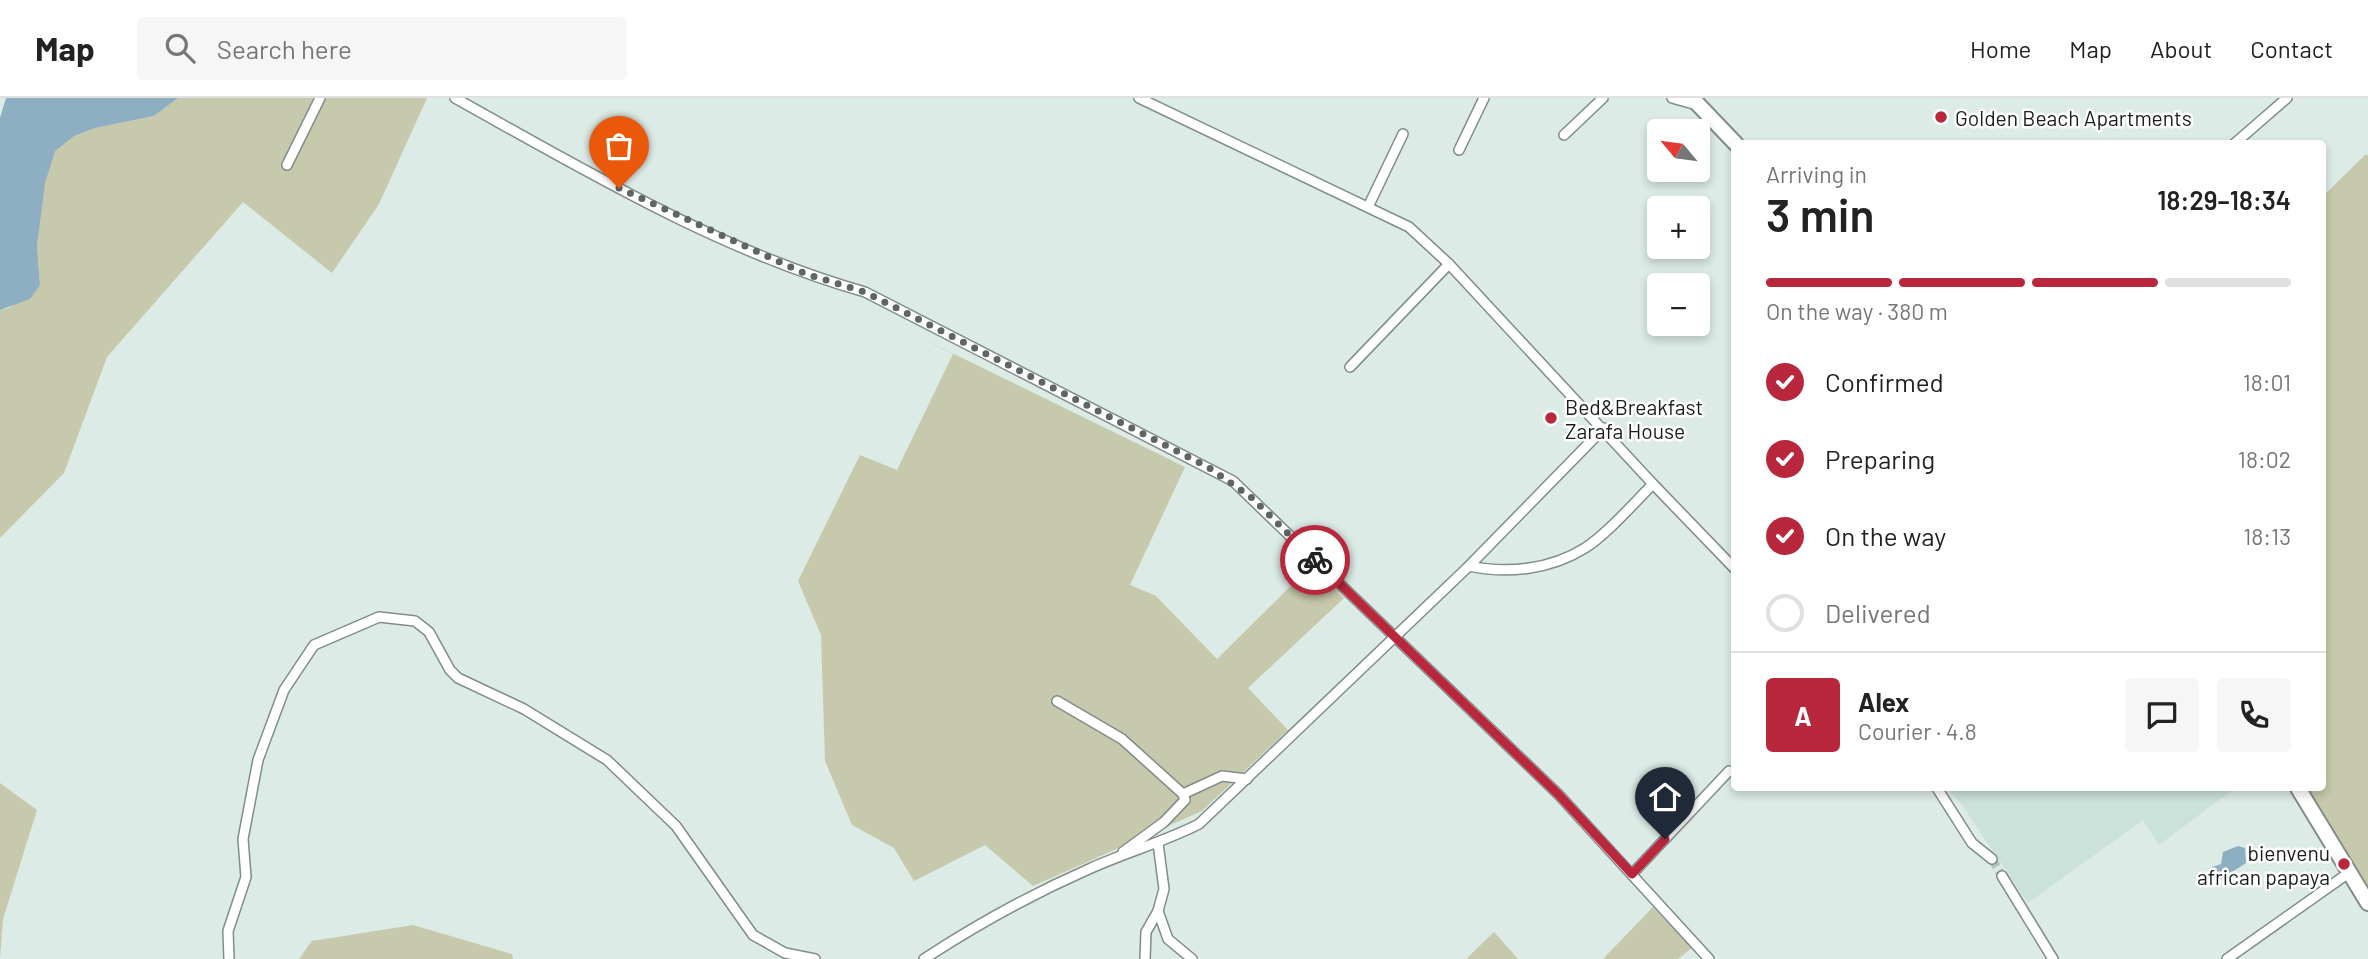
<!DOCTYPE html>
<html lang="en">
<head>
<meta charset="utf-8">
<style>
  :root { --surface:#fff; --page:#f6f6f6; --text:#222; --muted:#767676; --line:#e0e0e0; --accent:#b9273d }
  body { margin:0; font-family:Barlow,sans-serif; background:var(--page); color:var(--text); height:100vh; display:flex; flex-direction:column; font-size:26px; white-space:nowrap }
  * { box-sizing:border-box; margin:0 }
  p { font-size:23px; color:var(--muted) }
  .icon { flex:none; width:38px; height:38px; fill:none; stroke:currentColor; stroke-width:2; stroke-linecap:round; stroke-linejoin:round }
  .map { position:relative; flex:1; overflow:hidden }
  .side { position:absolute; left:1731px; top:42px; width:595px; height:651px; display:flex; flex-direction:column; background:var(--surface); border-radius:7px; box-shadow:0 4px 10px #0003 }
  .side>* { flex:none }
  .needle { width:46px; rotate:299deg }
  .buttons { position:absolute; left:1647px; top:21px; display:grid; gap:14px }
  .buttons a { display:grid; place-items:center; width:63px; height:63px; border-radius:7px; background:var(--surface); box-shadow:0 4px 10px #0003; font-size:35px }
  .pin { position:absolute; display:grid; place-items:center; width:60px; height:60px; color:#fff; margin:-72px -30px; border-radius:50% 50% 50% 0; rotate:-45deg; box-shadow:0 0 7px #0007 }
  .pin .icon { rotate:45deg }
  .courier { position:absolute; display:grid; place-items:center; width:70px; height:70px; margin:-35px; border:5px solid #b9273d; border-radius:50%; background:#fff; color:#222; box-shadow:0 2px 9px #0007 }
  .overview em { font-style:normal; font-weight:600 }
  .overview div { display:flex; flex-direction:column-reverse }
  .overview { display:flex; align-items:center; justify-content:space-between; height:119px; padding:0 35px }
  h1 { font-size:46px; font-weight:600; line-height:52px }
  .bar { display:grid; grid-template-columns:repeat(4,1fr); gap:10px 7px; align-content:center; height:84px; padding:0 35px }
  .bar i { height:9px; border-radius:5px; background:var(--line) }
  .bar .on { background:var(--accent) }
  .bar p { grid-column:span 4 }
  .line { display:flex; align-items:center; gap:18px; padding:0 35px; border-top:2px solid var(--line) }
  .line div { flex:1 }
  .round { display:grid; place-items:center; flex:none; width:74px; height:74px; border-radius:7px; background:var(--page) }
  ol { padding:0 35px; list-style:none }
  li { display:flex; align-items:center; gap:21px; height:77px }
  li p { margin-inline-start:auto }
  li .icon { padding:7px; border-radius:50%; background:var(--accent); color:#fff; stroke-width:4 }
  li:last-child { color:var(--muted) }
  li i { width:38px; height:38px; border:4px solid var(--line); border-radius:50% }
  header { display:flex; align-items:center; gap:42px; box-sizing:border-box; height:98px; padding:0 35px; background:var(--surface); border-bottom:2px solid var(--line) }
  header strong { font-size:33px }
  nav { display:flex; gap:38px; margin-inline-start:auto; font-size:24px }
  .search { width:490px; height:63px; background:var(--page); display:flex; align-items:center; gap:18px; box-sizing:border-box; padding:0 24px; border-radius:7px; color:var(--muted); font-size:26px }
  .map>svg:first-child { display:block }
</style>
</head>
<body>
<header>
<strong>Map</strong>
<div class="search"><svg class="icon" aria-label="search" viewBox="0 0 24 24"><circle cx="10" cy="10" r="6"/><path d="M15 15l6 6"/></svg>Search here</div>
<nav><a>Home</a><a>Map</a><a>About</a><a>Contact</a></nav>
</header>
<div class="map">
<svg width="2368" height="861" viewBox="0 0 2368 861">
  <rect width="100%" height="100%" fill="#dcebe5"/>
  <!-- built -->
  <polygon fill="#cae2d9" points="1947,690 2235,690 2159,747 2143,722 2028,805 1962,707"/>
  <!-- green -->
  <g fill="#c7c9ac">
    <polygon points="178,0 427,0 379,106 332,175 243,104 107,259 64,375 0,440 0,212 9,210 40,187 37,148 44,83 54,52 74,38 95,30 154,18"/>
    <polygon points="2366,56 2368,58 2368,788 2306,690 2322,690 2322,99"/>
    <polygon points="911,235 1185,369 1130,487 1156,498 1217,561 1312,467 1344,500 1248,590 1288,632 1202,713 1033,788 985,747 914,783 894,750 852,727 825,663 821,537 798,483 860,357 897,372 953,256"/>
    <polygon points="0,685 37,712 3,821 0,861"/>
    <polygon points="1653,809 1692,850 1678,861 1603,861"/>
    <polygon points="413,827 512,856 513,861 299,861 312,843"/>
    <polygon points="1494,834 1518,861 1466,861"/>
  </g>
  <!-- water -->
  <g fill="#8dafc1">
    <polygon points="6,0 178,0 154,18 95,30 74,38 55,53 45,85 37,148 40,187 30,201 0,212 0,20"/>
    <polygon points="2238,748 2245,750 2246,765 2218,783 2209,778 2212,769 2221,766 2223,754"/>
  </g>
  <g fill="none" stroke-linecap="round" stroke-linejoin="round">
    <!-- street-tunnel -->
    <polyline stroke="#b5c2bd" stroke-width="9" stroke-dasharray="9 4.5" stroke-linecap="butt" points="1992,761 2002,778"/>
    <!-- street casing -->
    <g stroke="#808d88" stroke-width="12">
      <g id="street">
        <path d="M455 0C586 73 720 153 865 194L1233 383 1559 697 1709 861"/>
        <polyline points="1139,0 1409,129 1449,166 1653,386"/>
        <polyline points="1672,0 1697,7"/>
        <polyline points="1564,37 1603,0"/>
        <polyline points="2234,46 2287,0"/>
        <polyline points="1459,52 1484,0"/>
        <polyline points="287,67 320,0"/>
        <polyline points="1368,109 1403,36"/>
        <polyline points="1350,269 1449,166"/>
        <polyline points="1469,468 1604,330"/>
        <polyline points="1057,603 1122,641 1183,696 1185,702 1164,724 1123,754"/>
        <polyline points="1937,690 1972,745 1992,761"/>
        <polyline points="1183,696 1222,678 1247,681"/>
        <polyline points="1632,776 1729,673"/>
        <polyline points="2002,778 2053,861"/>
        <polyline points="1158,813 1168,841 1192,861"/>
        <polyline points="229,861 228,833 246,779 243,741 258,662 284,592 314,547 379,519 415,523 429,534 450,572 458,580 524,611 607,662 676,728 753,837 785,855 815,861"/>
        <path d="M924 861C976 827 1032 796 1089 771 1126 754 1164 744 1199 726L1469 468C1507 476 1550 472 1585 450 1607 436 1634 405 1653 386L1734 470"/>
        <polyline points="1145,861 1146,834 1158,813 1164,791 1158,745"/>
        <polyline points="2227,861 2350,774"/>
      </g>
    </g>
    <!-- primary casing -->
    <g stroke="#808d88" stroke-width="18">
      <g id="primary">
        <polyline points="1692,0 1736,46"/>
        <polyline points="2298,690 2368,805"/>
      </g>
    </g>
    <!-- street -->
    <use href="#street" stroke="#fff" stroke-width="9"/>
    <!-- primary -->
    <use href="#primary" stroke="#fff" stroke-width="14"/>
  </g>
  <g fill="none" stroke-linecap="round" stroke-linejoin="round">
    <!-- done -->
    <polyline stroke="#5d6662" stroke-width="7" stroke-dasharray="0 12.6" points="619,90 806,176 865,194 1208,369 1251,399 1315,462"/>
    <!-- route -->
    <polyline stroke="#b9273d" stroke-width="9" points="1315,462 1559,697 1632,776 1665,741"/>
  </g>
  <!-- markers -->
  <g fill="#b9273d" stroke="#fff" stroke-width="2.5">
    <circle cx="1941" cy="19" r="7"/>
    <circle cx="1551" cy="320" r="7"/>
    <circle cx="2344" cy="766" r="7"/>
  </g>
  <g text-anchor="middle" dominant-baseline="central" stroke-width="5" stroke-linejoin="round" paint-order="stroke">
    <!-- poi labels -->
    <g font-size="21" fill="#191e1c" stroke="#fff" text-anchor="start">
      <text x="1955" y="19">Golden Beach Apartments</text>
      <text x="1565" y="308">Bed&amp;Breakfast<tspan x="1565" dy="24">Zarafa House</tspan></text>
      <text x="2330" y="754" text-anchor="end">bienvenu<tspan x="2330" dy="24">african papaya</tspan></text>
    </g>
  </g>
</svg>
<div class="buttons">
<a><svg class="needle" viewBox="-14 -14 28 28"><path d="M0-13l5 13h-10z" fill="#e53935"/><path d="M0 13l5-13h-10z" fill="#767676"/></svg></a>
<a>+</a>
<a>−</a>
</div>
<div class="pin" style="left:619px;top:90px;background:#ea580c"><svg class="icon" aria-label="bag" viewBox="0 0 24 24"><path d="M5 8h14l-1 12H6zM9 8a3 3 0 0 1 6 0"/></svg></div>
<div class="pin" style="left:1665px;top:741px;background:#1f2937"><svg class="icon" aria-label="home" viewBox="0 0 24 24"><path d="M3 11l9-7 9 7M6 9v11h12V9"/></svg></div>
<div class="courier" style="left:1315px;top:462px"><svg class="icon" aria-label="bike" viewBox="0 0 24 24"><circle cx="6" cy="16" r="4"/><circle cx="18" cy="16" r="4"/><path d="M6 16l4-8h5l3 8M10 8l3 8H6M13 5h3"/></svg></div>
<section class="side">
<div class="overview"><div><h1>3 min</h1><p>Arriving in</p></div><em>18:29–18:34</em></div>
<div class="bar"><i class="on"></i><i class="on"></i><i class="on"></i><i></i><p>On the way · 380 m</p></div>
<ol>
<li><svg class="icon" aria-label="check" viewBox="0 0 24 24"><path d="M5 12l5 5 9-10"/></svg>Confirmed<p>18:01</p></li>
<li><svg class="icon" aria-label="check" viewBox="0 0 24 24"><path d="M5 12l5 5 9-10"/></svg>Preparing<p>18:02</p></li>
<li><svg class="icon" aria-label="check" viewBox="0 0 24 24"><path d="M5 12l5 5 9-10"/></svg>On the way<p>18:13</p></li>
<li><i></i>Delivered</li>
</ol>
<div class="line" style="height:126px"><b class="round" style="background:var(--accent);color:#fff">A</b><div><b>Alex</b><p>Courier · 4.8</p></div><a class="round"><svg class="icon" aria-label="chat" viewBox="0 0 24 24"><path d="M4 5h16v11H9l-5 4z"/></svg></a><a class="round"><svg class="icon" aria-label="phone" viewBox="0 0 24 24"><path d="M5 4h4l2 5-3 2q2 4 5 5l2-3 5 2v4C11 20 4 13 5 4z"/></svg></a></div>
</section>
</div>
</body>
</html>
